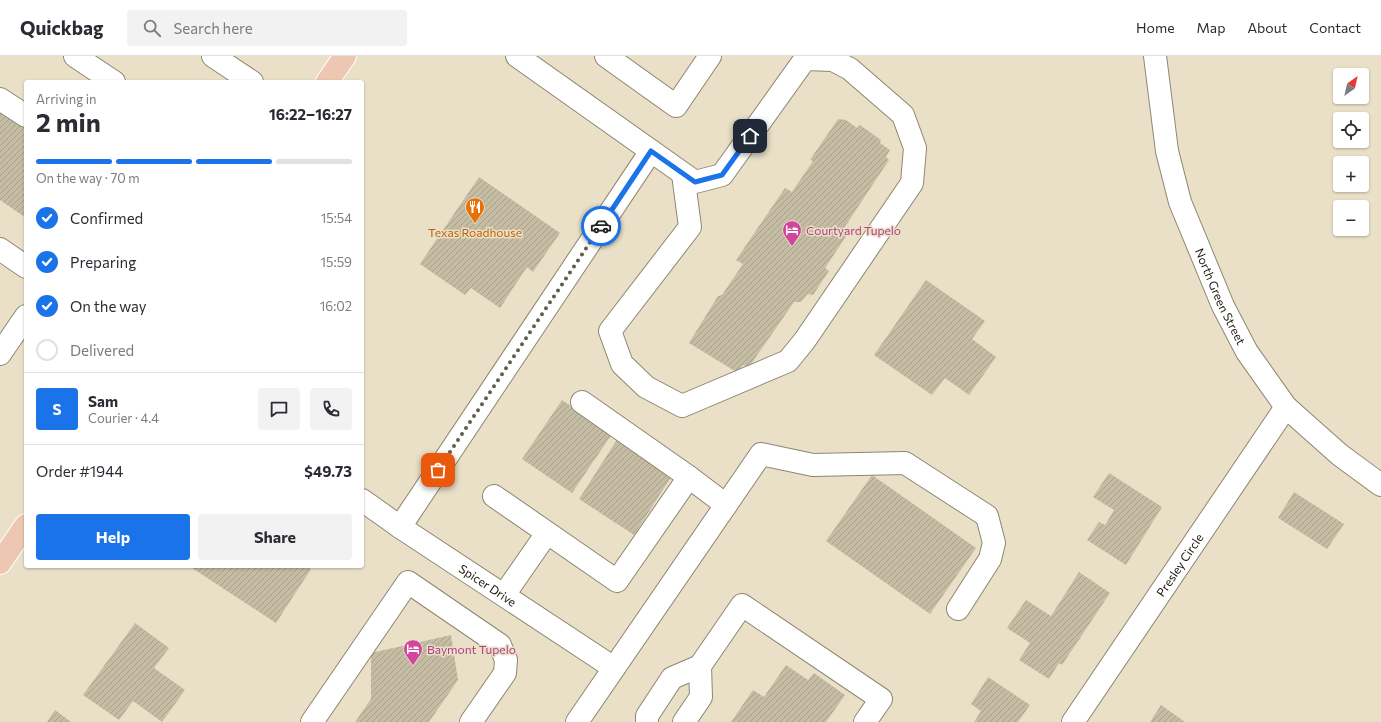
<!DOCTYPE html>
<html lang="en">
<head>
<meta charset="utf-8">
<style>
  :root { --surface:#fff; --page:#f2f2f3; --text:#2b2b33; --muted:#7c7c81; --line:#e1e1e2; --accent:#1a73e8 }
  body { margin:0; font-family:Commissioner,sans-serif; background:var(--page); color:var(--text); height:100vh; display:flex; flex-direction:column; font-size:15px; white-space:nowrap }
  * { box-sizing:border-box; margin:0 }
  p { font-size:13px; color:var(--muted) }
  .icon { flex:none; width:22px; height:22px; fill:none; stroke:currentColor; stroke-width:2; stroke-linecap:round; stroke-linejoin:round }
  .map { position:relative; flex:1; overflow:hidden }
  .side { position:absolute; left:24px; top:24px; width:340px; height:488px; display:flex; flex-direction:column; background:var(--surface); border-radius:4px; box-shadow:0 1px 3px #0004 }
  .side>* { flex:none }
  .needle { width:26px; rotate:34deg }
  .tools { position:absolute; left:1333px; top:12px; display:grid; gap:8px }
  .tools a { display:grid; place-items:center; width:36px; height:36px; border-radius:4px; background:var(--surface); box-shadow:0 1px 3px #0004; font-size:20px }
  .pin { position:absolute; display:grid; place-items:center; width:34px; height:34px; color:#fff; margin:-17px; border-radius:8px; box-shadow:0 2px 6px #0006 }
  .courier { position:absolute; display:grid; place-items:center; width:40px; height:40px; margin:-20px; border:3px solid #1a73e8; border-radius:50%; background:#fff; color:#222; box-shadow:0 1px 5px #0007 }
  .overview em { font-style:normal; font-weight:700 }
  .overview div { display:flex; flex-direction:column-reverse }
  .overview { display:flex; align-items:center; justify-content:space-between; height:68px; padding:0 12px }
  h1 { font-size:26px; font-weight:700; line-height:30px }
  .bar { display:grid; grid-template-columns:repeat(4,1fr); gap:6px 4px; align-content:center; height:48px; padding:0 12px }
  .bar i { height:5px; border-radius:3px; background:var(--line) }
  .bar .current { background:var(--accent) }
  .bar p { grid-column:span 4 }
  .line { display:flex; align-items:center; gap:10px; padding:0 12px; border-top:1px solid var(--line) }
  .line div { flex:1 }
  .round { display:grid; place-items:center; flex:none; width:42px; height:42px; border-radius:4px; background:var(--page) }
  ol { padding:0 12px; list-style:none }
  li { display:flex; align-items:center; gap:12px; height:44px }
  li p { margin-inline-start:auto }
  li .icon { padding:4px; border-radius:50%; background:var(--accent); color:#fff; stroke-width:4 }
  li:last-child { color:var(--muted) }
  li i { width:22px; height:22px; border:2px solid var(--line); border-radius:50% }
  .action { display:flex; gap:8px; margin-top:auto; padding:8px 12px }
  .action a { flex:1; height:46px; border-radius:4px; background:var(--accent); color:#fff; font-size:16px; font-weight:700; line-height:46px; text-align:center }
  .action a+a { background:var(--page); color:var(--text) }
  header { display:flex; align-items:center; gap:24px; box-sizing:border-box; height:56px; padding:0 20px; background:var(--surface); border-bottom:1px solid var(--line) }
  header strong { font-size:19px }
  nav { display:flex; gap:22px; margin-inline-start:auto; font-size:14px }
  .search { width:280px; height:36px; background:var(--page); display:flex; align-items:center; gap:10px; box-sizing:border-box; padding:0 14px; border-radius:4px; color:var(--muted); font-size:15px }
  .map>svg:first-child { display:block }
</style>
</head>
<body>
<header>
<strong>Quickbag</strong>
<div class="search"><svg class="icon" aria-label="search" viewBox="0 0 24 24"><circle cx="10" cy="10" r="6"/><path d="M15 15l6 6"/></svg>Search here</div>
<nav><a>Home</a><a>Map</a><a>About</a><a>Contact</a></nav>
</header>
<div class="map">
<svg width="1381" height="666" viewBox="0 0 1381 666">
  <defs>
    <pattern id="building-hatch" width="6" height="6" patternUnits="userSpaceOnUse"><rect width="6" height="6" fill="#c5bca4"/><path d="M-1 1l2-2M0 6l6-6M5 7l2-2" fill="none" stroke="#a9a18c"/></pattern>
  </defs>
  <rect width="100%" height="100%" fill="#e9e0c7"/>
  <!-- building -->
  <g fill="url(#building-hatch)">
    <polygon points="0,55 26,74 26,162 0,144"/>
    <polygon points="838,63 846,64 857,72 860,69 881,84 880,87 890,94 886,101 889,104 842,175 847,179 825,212 829,215 813,239 808,238 801,246 794,246 749,311 743,309 738,317 689,287 718,240 722,239 743,208 736,204 785,132 792,136 813,105 810,104"/>
    <polygon points="479,121 560,177 533,216 527,211 500,252 471,232 465,239 420,208"/>
    <polygon points="926,224 985,265 972,283 996,301 969,339 945,322 932,339 874,299"/>
    <polygon points="562,344 612,378 572,437 522,403"/>
    <polygon points="618,382 673,418 634,479 579,443"/>
    <polygon points="1109,417 1162,451 1126,509 1087,484 1099,466 1105,469 1114,454 1093,441"/>
    <polygon points="872,419 976,492 930,558 826,485"/>
    <polygon points="1294,436 1344,468 1327,493 1278,462"/>
    <polygon points="189,510 306,510 311,513 276,567"/>
    <polygon points="1079,516 1110,537 1062,609 1059,607 1049,623 1019,604 1030,587 1007,572 1026,544 1051,560"/>
    <polygon points="135,567 169,592 154,612 185,634 162,666 133,645 119,664 83,639"/>
    <polygon points="451,579 458,624 429,666 355,666 371,643 371,597"/>
    <polygon points="786,609 808,624 814,617 845,639 826,666 731,666 753,634 764,641"/>
    <polygon points="988,621 1030,649 1018,666 974,666 981,655 971,648"/>
    <polygon points="1161,649 1185,666 1150,666"/>
    <polygon points="55,654 71,666 47,666"/>
  </g>
  <g fill="none" stroke-linecap="round" stroke-linejoin="round">
    <!-- minor casing -->
    <g stroke="#8e8670" stroke-width="24">
      <g id="minor">
        <polyline points="75,0 114,26"/>
        <polyline points="213,0 252,26"/>
        <polyline points="517,0 695,126 722,119 805,3 833,4 850,13 903,59 915,92 912,127 805,284 788,305 682,350 646,331 622,308 610,275 690,171 683,118"/>
        <polyline points="606,0 676,50 710,0"/>
        <path id="s1" d="M1155 0 1167 95 1180 146 1223 250 1247 296 1286 351 1340 399 1381 429"/>
        <polyline points="0,43 26,60"/>
        <polyline points="0,193 26,211"/>
        <polyline points="0,298 26,260"/>
        <polyline points="689,421 726,449"/>
        <polyline points="494,440 617,525 689,421 582,346"/>
        <path id="s2" d="M362 444 400 471 614 612"/>
        <polyline points="400,471 651,95"/>
        <polyline points="504,539 547,477"/>
        <polyline points="312,666 408,526 500,589 506,604 505,617 471,666"/>
        <polyline points="577,666 761,398 813,409 905,407 987,460 994,487 990,503 958,553"/>
        <polyline points="647,666 647,660 672,622 700,610 742,549 881,643 865,666"/>
        <polyline points="684,666 701,641 700,610"/>
        <path id="s3" d="M1073 666 1286 351"/>
      </g>
    </g>
    <!-- major casing -->
    <g stroke="#fff" stroke-width="24">
      <g id="major">
        <polyline points="327,26 345,0"/>
        <polyline points="0,507 26,469"/>
      </g>
    </g>
    <!-- minor -->
    <use href="#minor" stroke="#fff" stroke-width="22"/>
    <!-- major -->
    <use href="#major" stroke="#eec7b2" stroke-width="22"/>
  </g>
  <g fill="none" stroke-linecap="round" stroke-linejoin="round">
    <!-- done -->
    <polyline stroke="#625d4e" stroke-width="4" stroke-dasharray="0 7.2" points="438,414 601,170"/>
    <!-- route -->
    <polyline stroke="#1a73e8" stroke-width="5" points="601,170 651,95 695,126 722,119 750,80"/>
  </g>
  <!-- icons -->
  <defs>
    <g id="restaurant-pin" transform="scale(1)"><path d="M0 17L-7.5 6A9.5 9.5 0 1 1 7.5 6Z" fill="#e8710a" stroke="#e9e0c7"/><path d="M-5-6h1v4h1v-4h1v4h1v-4h1v5L-1.5 .5V6h-2V.5L-5-1ZM5-6V6H3V1.5H1.5Q1.5-4 5-6Z" fill="#fff"/></g>
    <g id="hotel-pin" transform="scale(1)"><path d="M0 17L-7.5 6A9.5 9.5 0 1 1 7.5 6Z" fill="#d1479c" stroke="#e9e0c7"/><path d="M-6-4.5h1.5V1H6V5H4.5V3h-9V5H-6ZM-4 0a1.8 1.8 0 1 1 3.6 0ZM.5 0V-2.5h3Q6-2.5 6 0Z" fill="#fff"/></g>
  </defs>
  <g fill-rule="evenodd">
    <use href="#restaurant-pin" x="475" y="151"/>
    <use href="#hotel-pin" x="792" y="174"/>
    <use href="#hotel-pin" x="413" y="593"/>
  </g>
  <g text-anchor="middle" dominant-baseline="central" stroke-width="3" stroke-linejoin="round" paint-order="stroke">
    <!-- hotel labels -->
    <g font-size="12" fill="#b23c85" stroke="#e9e0c7" text-anchor="start">
      <text x="806" y="174">Courtyard Tupelo</text>
      <text x="427" y="593">Baymont Tupelo</text>
    </g>
    <!-- food labels -->
    <g font-size="12" fill="#c56008" stroke="#e9e0c7">
      <text x="475" y="176">Texas Roadhouse</text>
    </g>
    <!-- street labels -->
    <g font-size="12" fill="#19160d" stroke="#e9e0c7">
      <text stroke="none"><textPath href="#s1" startOffset="251">North Green Street</textPath></text>
      <text stroke="none"><textPath href="#s3" startOffset="190">Presley Circle</textPath></text>
      <text stroke="none"><textPath href="#s2" startOffset="152">Spicer Drive</textPath></text>
    </g>
  </g>
</svg>
<div class="tools">
<a><svg class="needle" viewBox="-14 -14 28 28"><path d="M0-13l5 13h-10z" fill="#e53935"/><path d="M0 13l5-13h-10z" fill="#7c7c81"/></svg></a>
<a><svg class="icon" aria-label="locate" viewBox="0 0 24 24"><circle cx="12" cy="12" r="6"/><path d="M12 2v4M12 18v4M2 12h4M18 12h4"/></svg></a>
<a>+</a>
<a>−</a>
</div>
<div class="pin" style="left:438px;top:414px;background:#ea580c"><svg class="icon" aria-label="bag" viewBox="0 0 24 24"><path d="M5 8h14l-1 12H6zM9 8a3 3 0 0 1 6 0"/></svg></div>
<div class="pin" style="left:750px;top:80px;background:#1f2937"><svg class="icon" aria-label="home" viewBox="0 0 24 24"><path d="M3 11l9-7 9 7M6 9v11h12V9"/></svg></div>
<div class="courier" style="left:601px;top:170px"><svg class="icon" aria-label="car" viewBox="0 0 24 24"><path d="M5 17H2v-5l4-1 3-4h7l3 4 3 1v5h-3M9 17h6M6 11h13"/><circle cx="7" cy="17" r="2"/><circle cx="17" cy="17" r="2"/></svg></div>
<section class="side">
<div class="overview"><div><h1>2 min</h1><p>Arriving in</p></div><em>16:22–16:27</em></div>
<div class="bar"><i class="current"></i><i class="current"></i><i class="current"></i><i></i><p>On the way · 70 m</p></div>
<ol>
<li><svg class="icon" aria-label="check" viewBox="0 0 24 24"><path d="M5 12l5 5 9-10"/></svg>Confirmed<p>15:54</p></li>
<li><svg class="icon" aria-label="check" viewBox="0 0 24 24"><path d="M5 12l5 5 9-10"/></svg>Preparing<p>15:59</p></li>
<li><svg class="icon" aria-label="check" viewBox="0 0 24 24"><path d="M5 12l5 5 9-10"/></svg>On the way<p>16:02</p></li>
<li><i></i>Delivered</li>
</ol>
<div class="line" style="height:72px"><b class="round" style="background:var(--accent);color:#fff">S</b><div><b>Sam</b><p>Courier · 4.4</p></div><a class="round"><svg class="icon" aria-label="chat" viewBox="0 0 24 24"><path d="M4 5h16v11H9l-5 4z"/></svg></a><a class="round"><svg class="icon" aria-label="phone" viewBox="0 0 24 24"><path d="M5 4h4l2 5-3 2q2 4 5 5l2-3 5 2v4C11 20 4 13 5 4z"/></svg></a></div>
<div class="line" style="height:52px"><div>Order #1944</div><b>$49.73</b></div>
<div class="action"><a>Help</a><a>Share</a></div>
</section>
</div>
</body>
</html>
